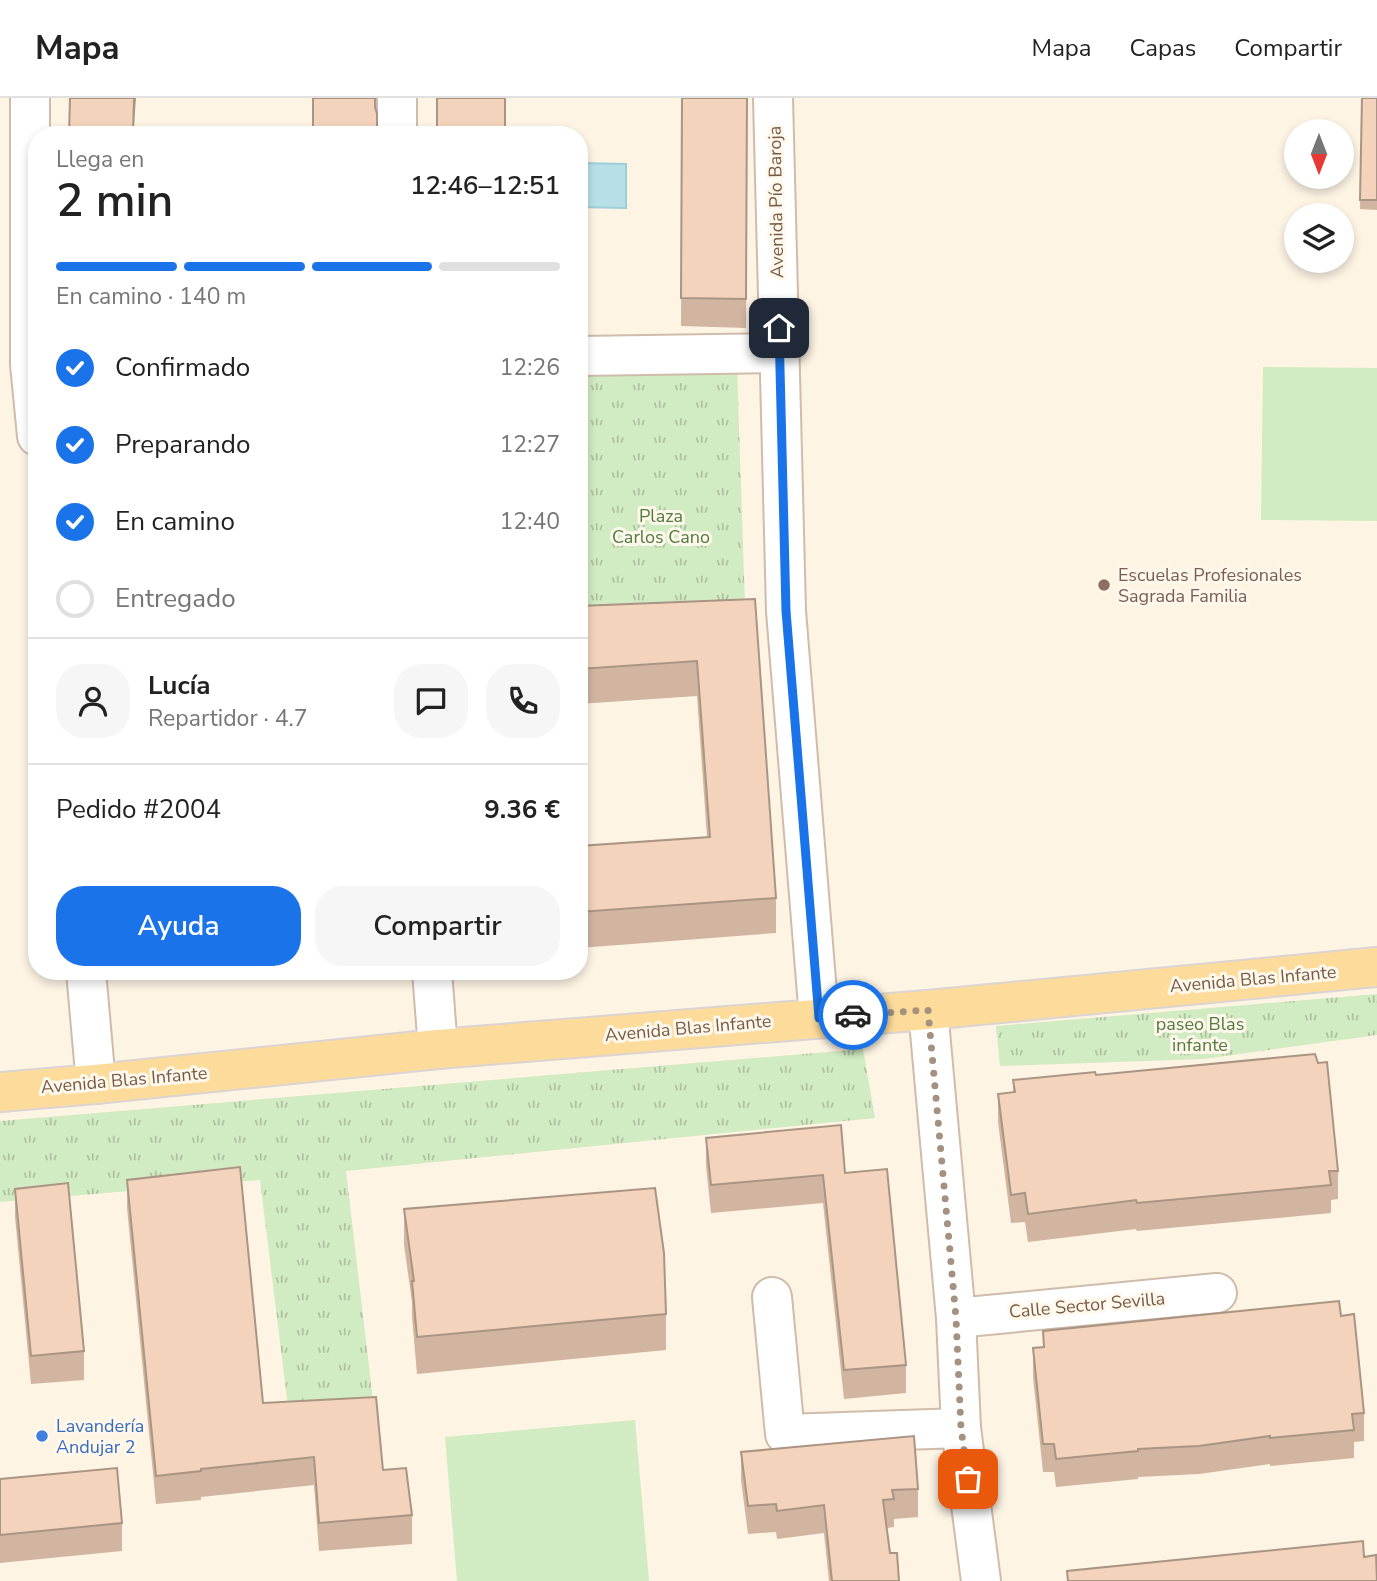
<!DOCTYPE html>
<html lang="es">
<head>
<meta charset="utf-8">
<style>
  :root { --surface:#fff; --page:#f6f6f6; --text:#222; --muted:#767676; --line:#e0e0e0; --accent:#1a73e8 }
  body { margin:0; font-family:"Nunito Sans",sans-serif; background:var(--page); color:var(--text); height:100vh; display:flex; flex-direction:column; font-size:26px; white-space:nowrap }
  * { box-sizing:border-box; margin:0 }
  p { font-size:23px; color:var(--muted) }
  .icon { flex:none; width:38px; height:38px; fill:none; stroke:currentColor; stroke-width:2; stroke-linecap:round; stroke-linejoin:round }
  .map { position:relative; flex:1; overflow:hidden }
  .drawer { position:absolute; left:28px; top:28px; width:560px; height:854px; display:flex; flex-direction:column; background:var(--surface); border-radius:28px; box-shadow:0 4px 10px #0003 }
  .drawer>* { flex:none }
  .needle { width:46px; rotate:180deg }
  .tools { position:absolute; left:1284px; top:21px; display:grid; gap:14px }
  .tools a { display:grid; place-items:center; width:70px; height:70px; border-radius:50%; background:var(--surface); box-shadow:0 4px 10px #0003; font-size:35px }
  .pin { position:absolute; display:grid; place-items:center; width:60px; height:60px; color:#fff; margin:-30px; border-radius:14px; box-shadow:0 4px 10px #0006 }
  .courier { position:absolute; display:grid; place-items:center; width:70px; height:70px; margin:-35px; border:5px solid #1a73e8; border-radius:50%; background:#fff; color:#222; box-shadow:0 2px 9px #0007 }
  .summary em { font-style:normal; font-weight:600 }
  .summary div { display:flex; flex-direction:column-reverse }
  .summary { display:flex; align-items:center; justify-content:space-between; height:119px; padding:0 28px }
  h1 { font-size:46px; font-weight:600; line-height:52px }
  .bar { display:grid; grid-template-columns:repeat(4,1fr); gap:10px 7px; align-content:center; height:84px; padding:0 28px }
  .bar i { height:9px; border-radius:5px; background:var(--line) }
  .bar .active { background:var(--accent) }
  .bar p { grid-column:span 4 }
  .line { display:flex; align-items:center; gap:18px; padding:0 28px; border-top:2px solid var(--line) }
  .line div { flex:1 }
  .round { display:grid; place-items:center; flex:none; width:74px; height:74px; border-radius:28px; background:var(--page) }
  ol { padding:0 28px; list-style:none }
  li { display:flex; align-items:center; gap:21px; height:77px }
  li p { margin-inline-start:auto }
  li .icon { padding:7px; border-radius:50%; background:var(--accent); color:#fff; stroke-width:4 }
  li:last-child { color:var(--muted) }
  li i { width:38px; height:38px; border:4px solid var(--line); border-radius:50% }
  .button { display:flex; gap:14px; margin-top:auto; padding:14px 28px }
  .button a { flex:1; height:80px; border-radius:28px; background:var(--accent); color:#fff; font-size:28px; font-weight:600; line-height:80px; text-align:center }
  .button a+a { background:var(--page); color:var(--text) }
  header { display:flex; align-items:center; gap:42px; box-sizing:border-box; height:98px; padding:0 35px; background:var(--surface); border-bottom:2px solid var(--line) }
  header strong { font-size:33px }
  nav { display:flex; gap:38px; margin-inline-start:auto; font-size:24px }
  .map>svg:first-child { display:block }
</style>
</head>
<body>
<header>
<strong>Mapa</strong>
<nav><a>Mapa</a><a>Capas</a><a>Compartir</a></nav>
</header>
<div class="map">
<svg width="1377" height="1483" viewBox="0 0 1377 1483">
  <defs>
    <pattern id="grass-tufts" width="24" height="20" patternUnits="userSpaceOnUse" patternTransform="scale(1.75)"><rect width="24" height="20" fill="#d1ebc2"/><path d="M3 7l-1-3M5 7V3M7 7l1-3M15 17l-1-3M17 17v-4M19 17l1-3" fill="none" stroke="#aec1a0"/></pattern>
  </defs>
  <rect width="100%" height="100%" fill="#fdf4e4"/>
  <!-- grass -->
  <g fill="url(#grass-tufts)">
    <polygon points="736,238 745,508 579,512 579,243"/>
    <polygon points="1377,896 1377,937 1204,961 1000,968 996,928"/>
    <polygon points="863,951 875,1020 346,1073 374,1311 289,1317 260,1082 0,1104 0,1023"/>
  </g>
  <!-- pitch -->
  <g fill="#d1ebc2">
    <polygon points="1263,269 1377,270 1377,423 1261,422"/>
    <polygon points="635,1322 649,1483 457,1483 445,1339"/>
  </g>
  <!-- water -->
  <polygon fill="#b8dfe7" stroke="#9eced9" stroke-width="2" points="579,65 626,66 626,110 579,109"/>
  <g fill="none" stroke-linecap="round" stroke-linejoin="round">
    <!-- minor casing -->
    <g stroke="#cfbcab" stroke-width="42">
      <g id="minor">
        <polyline points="30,0 30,266 37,338"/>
        <polyline points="773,0 786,513 819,920"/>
        <polyline points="397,37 397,0"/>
        <polyline points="579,258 779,255"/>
        <polyline points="86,873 96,986"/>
        <polyline points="432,873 438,951"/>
        <polyline points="928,912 956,1220 961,1330 981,1483"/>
        <polyline points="772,1199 785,1336 961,1330"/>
        <polyline points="956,1220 1217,1195"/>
      </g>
    </g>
    <!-- major casing -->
    <g stroke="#dbd4d0" stroke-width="42">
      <polyline id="major" points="0,994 96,986 438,951 928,912 1377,869"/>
    </g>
    <!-- minor -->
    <use href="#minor" stroke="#fff" stroke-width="38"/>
    <!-- major -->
    <use href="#major" stroke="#fddc9b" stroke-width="38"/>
  </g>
  <!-- wall -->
  <g fill="#d1b5a1">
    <polygon points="682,0 747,0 746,230 681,228"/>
    <polygon points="1362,0 1377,0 1377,112 1360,111"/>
    <polygon points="755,501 776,800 776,835 579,850 579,748 707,739 697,598 579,606 579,508"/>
    <polygon points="122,873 231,873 123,882"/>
    <polygon points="273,873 333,873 274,878"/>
    <polygon points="1096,977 1338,1073 1338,1101 1331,1102 1331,1115 1137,1133 1136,1131 1028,1144 1025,1124 1011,1125 998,1024 998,996 1013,994 1013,982"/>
    <polygon points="706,1040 845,1075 906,1267 906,1295 844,1301 823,1105 711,1115 706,1068"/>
    <polygon points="127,1082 263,1305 383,1372 412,1417 412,1446 319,1453 314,1387 201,1399 201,1402 156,1406 127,1110"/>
    <polygon points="15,1091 84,1253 84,1282 31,1286 15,1119"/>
    <polygon points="404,1111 666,1216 666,1252 417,1276 412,1219 412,1204 404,1147"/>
    <polygon points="1341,1218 1364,1315 1364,1343 1354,1344 1354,1360 1270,1368 1270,1366 1199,1376 1138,1379 1138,1381 1056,1389 1054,1374 1043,1374 1033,1279 1033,1250 1043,1249 1043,1233"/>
    <polygon points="741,1354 918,1391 918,1419 894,1421 894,1429 887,1430 890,1455 899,1483 829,1483 824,1435 777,1441 776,1434 748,1436 741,1382"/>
    <polygon points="0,1381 122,1425 122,1453 0,1465"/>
  </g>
  <!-- shaded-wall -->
  <polygon fill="#aa9483" points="134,0 136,0 133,37"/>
  <!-- building -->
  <g fill="#f3d3bb" stroke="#aa9483" stroke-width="2">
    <polygon points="70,0 134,0 133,37 69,37"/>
    <polygon points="313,0 375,0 375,9 377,16 377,37 313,37"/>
    <rect x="437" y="0" width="68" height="37"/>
    <polygon points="682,0 747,0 746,201 681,200"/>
    <polygon points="1362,0 1377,0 1377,102 1360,102"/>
    <polygon points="755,501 776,800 579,814 579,748 710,739 697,563 579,571 579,508"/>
    <polygon points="1315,956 1318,965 1327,964 1338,1073 1329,1073 1331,1087 1137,1105 1136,1102 1028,1116 1025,1095 1011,1097 998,996 1015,994 1013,982 1095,974 1096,977"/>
    <polygon points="841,1027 845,1075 887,1071 906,1267 844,1272 823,1077 711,1087 706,1040"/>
    <polygon points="240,1069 263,1305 376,1299 383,1372 406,1370 412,1417 319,1425 314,1359 201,1371 201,1373 156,1378 127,1082"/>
    <polygon points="68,1085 84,1253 31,1258 15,1091"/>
    <polygon points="655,1090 664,1155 666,1216 417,1239 412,1183 414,1183 404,1111"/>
    <polygon points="1339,1203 1341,1218 1354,1216 1364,1315 1352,1316 1354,1332 1270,1340 1270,1338 1199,1348 1138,1351 1138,1353 1056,1361 1054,1346 1043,1346 1033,1250 1044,1249 1043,1233"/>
    <polygon points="914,1338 918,1391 892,1392 894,1401 883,1402 890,1455 897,1455 899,1483 832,1483 824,1407 777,1413 776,1406 748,1408 741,1354"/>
    <polygon points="117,1370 122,1425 0,1437 0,1381"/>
    <polygon points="1363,1443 1364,1459 1376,1457 1377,1483 1068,1483 1067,1473"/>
  </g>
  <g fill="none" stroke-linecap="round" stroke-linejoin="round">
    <!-- done -->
    <polyline stroke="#a5917f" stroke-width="7" stroke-dasharray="0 12.6" points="853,917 928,912 956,1220 961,1330 968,1381"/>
    <!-- route -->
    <polyline stroke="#1a73e8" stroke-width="9" points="779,230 786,513 819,920 853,917"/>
  </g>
  <!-- markers -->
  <circle fill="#8d6e63" stroke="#fff8eb" stroke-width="2.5" cx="1104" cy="487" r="7"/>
  <circle fill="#3f7fe0" stroke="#fff8eb" stroke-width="2.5" cx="42" cy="1338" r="7"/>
  <g text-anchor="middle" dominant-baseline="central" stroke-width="6" stroke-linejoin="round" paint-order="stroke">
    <!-- street labels -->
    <g font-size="18" fill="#765b49" stroke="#fff8eb">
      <text transform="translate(776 104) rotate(-91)">Avenida Pío Baroja</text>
      <text transform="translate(1253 881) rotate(-5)">Avenida Blas Infante</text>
      <text transform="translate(688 930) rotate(-5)">Avenida Blas Infante</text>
      <text transform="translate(124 982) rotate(-5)">Avenida Blas Infante</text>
      <text transform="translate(1087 1207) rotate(-5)">Calle Sector Sevilla</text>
    </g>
    <!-- park labels -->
    <g font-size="18" fill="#507c41" stroke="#fff8eb">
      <text x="661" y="418">Plaza<tspan x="661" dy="21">Carlos Cano</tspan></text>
      <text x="1200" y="926">paseo Blas<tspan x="1200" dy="21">infante</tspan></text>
    </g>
    <!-- education labels -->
    <g font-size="18" fill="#785e54" stroke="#fff8eb" text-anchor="start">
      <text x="1118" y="477">Escuelas Profesionales<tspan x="1118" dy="21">Sagrada Familia</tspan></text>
    </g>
    <!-- shop labels -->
    <g font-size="18" fill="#366cbe" stroke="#fff8eb" text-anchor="start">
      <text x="56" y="1328">Lavandería<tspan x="56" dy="21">Andujar 2</tspan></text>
    </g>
  </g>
</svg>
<div class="tools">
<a><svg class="needle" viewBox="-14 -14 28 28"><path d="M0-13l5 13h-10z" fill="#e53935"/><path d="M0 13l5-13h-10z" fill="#767676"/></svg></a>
<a><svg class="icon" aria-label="layers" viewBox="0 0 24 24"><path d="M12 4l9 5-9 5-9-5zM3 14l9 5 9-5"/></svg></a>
</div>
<div class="pin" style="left:968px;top:1381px;background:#ea580c"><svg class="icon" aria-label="bag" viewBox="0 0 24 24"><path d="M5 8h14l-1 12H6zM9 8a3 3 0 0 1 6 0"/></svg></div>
<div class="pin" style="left:779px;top:230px;background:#1f2937"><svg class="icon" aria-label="home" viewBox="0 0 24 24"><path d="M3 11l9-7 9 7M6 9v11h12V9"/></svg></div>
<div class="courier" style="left:853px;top:917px"><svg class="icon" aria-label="car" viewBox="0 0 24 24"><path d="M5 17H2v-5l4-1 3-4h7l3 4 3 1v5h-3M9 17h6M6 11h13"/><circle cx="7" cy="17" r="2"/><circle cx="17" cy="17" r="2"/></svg></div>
<section class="drawer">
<div class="summary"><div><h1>2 min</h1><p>Llega en</p></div><em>12:46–12:51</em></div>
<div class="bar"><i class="active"></i><i class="active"></i><i class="active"></i><i></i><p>En camino · 140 m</p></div>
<ol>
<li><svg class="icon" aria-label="check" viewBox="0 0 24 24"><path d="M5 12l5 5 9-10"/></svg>Confirmado<p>12:26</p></li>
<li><svg class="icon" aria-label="check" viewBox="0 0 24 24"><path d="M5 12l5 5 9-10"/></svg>Preparando<p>12:27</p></li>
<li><svg class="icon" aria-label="check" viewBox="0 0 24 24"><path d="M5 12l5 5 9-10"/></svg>En camino<p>12:40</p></li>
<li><i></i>Entregado</li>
</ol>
<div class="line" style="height:126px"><a class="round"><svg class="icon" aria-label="person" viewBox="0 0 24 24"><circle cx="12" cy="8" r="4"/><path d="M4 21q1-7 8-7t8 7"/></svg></a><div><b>Lucía</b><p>Repartidor · 4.7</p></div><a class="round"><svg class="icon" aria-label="chat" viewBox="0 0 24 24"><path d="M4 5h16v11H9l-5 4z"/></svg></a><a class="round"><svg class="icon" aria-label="phone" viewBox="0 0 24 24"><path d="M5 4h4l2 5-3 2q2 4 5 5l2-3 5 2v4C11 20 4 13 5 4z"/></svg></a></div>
<div class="line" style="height:91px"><div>Pedido #2004</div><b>9.36 €</b></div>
<div class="button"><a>Ayuda</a><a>Compartir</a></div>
</section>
</div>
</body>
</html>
